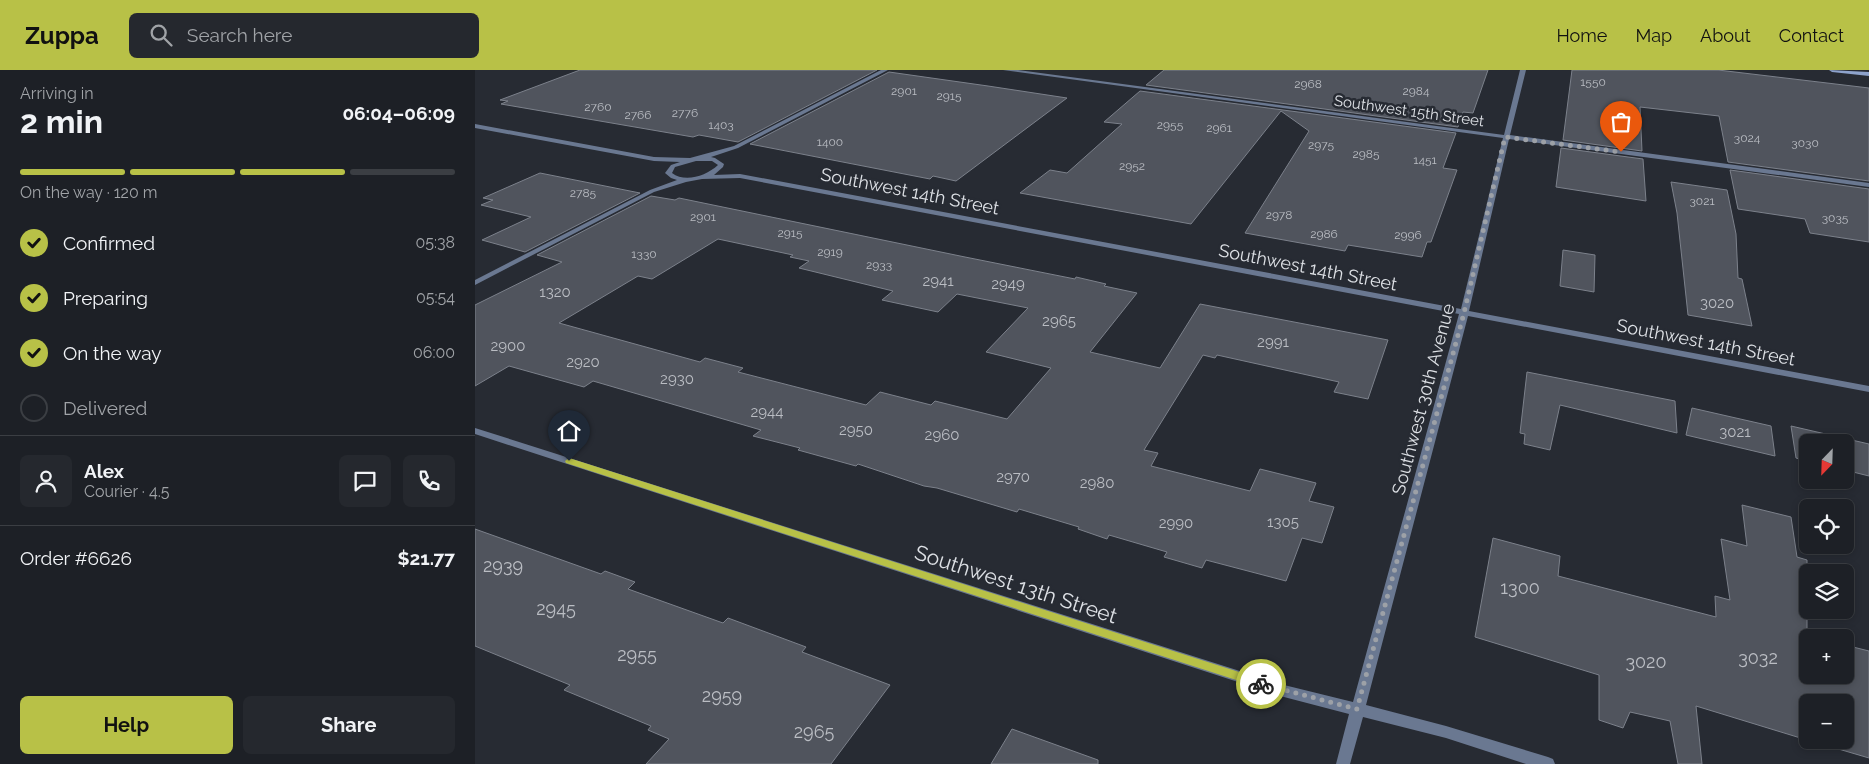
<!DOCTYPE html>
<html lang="en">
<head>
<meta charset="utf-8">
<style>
  :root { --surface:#1d2026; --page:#25282e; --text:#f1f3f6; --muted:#a0a3a7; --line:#3b3e43; --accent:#b8c147 }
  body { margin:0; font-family:Raleway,sans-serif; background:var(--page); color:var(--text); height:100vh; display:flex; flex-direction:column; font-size:19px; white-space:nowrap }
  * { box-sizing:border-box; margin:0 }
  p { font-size:16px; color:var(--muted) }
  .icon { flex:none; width:28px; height:28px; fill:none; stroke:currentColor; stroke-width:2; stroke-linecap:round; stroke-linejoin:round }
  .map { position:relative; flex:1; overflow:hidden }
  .sheet { display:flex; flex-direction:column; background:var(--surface); width:475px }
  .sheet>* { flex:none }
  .needle { width:32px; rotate:203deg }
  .fabs { position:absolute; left:1324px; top:364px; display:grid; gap:10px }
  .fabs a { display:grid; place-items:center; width:55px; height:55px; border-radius:8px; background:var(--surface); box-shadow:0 2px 8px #0003,0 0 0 1px var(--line); font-size:25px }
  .pin { position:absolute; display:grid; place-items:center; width:42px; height:42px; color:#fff; margin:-51px -21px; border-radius:50% 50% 50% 0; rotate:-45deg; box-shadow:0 0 5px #0007 }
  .pin .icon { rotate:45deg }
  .courier { position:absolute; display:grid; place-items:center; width:50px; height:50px; margin:-25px; border:4px solid #b8c147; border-radius:50%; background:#fff; color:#222; box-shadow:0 1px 6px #0007 }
  .head em { font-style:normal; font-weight:700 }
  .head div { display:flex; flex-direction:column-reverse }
  .head { display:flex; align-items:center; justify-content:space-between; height:85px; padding:0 20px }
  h1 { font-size:32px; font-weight:700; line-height:38px }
  .bar { display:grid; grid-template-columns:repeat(4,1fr); gap:8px 5px; align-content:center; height:60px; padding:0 20px }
  .bar i { height:6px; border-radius:4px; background:var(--line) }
  .bar .on { background:var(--accent) }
  .bar p { grid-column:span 4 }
  .line { display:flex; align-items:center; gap:12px; padding:0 20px; border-top:1px solid var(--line) }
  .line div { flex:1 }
  .round { display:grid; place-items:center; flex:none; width:52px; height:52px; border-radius:8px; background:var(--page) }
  ol { padding:0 20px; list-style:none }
  li { display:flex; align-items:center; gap:15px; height:55px }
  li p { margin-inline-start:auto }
  li .icon { padding:5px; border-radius:50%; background:var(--accent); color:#111; stroke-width:4 }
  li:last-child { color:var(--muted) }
  li i { width:28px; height:28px; border:2px solid var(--line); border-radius:50% }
  .action { display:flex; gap:10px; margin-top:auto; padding:10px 20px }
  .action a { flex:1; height:58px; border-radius:8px; background:var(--accent); color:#111; font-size:20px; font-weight:700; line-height:58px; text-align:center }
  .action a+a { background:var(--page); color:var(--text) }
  header { display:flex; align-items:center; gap:30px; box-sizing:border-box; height:70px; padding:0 25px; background:var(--accent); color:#111 }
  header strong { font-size:24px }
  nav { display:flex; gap:28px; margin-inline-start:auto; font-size:18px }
  .search { width:350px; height:45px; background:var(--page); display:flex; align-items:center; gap:12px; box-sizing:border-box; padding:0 18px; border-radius:8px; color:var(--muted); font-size:19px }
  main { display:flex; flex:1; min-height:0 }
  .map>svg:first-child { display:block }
</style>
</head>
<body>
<header>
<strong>Zuppa</strong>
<div class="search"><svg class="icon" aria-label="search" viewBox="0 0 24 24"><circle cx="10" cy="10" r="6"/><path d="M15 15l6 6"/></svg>Search here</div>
<nav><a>Home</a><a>Map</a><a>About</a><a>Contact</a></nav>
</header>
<main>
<section class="sheet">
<div class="head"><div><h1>2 min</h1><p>Arriving in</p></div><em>06:04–06:09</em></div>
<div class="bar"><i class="on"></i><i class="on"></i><i class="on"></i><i></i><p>On the way · 120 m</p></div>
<ol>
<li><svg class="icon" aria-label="check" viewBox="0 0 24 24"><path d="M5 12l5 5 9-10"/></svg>Confirmed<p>05:38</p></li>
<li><svg class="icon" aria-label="check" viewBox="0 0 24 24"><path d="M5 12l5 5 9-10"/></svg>Preparing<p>05:54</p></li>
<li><svg class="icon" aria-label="check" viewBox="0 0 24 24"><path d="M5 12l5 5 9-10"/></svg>On the way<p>06:00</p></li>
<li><i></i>Delivered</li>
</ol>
<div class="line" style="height:90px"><a class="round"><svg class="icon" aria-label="person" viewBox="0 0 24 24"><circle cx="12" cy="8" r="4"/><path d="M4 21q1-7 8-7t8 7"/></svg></a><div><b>Alex</b><p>Courier · 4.5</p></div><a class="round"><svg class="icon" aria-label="chat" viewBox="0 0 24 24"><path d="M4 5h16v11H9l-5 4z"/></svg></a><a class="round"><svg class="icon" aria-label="phone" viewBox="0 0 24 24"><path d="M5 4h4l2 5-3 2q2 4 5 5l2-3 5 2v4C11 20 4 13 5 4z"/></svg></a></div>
<div class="line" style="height:65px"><div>Order #6626</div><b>$21.77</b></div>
<div class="action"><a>Help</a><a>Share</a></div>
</section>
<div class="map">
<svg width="1394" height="694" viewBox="0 0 1394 694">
  <rect width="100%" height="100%" fill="#272b33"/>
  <!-- building -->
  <g fill="#50545d" stroke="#7c818b" fill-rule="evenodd">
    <polygon points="105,0 402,0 263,72 224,65 218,67 26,34 33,31 25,30"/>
    <polygon points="689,0 1013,0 998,43 988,42 983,57 671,15"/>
    <polygon points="1097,0 1243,0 1394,18 1394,111 1253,92 1244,46 1165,37 1167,81 1088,70"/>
    <polygon points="414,2 513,16 592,28 481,111 458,106 455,109 275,74"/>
    <polygon points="665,21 981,63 968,98 982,100 956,172 952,172 947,187 873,175 870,181 770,163 834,61 806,41 716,154 545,123 575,100 592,103 647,54 629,52"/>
    <polygon points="1086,78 1168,89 1171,131 1081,117"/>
    <polygon points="1255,100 1394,119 1394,172 1335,163 1330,149 1263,139"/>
    <polygon points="65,103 165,123 50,182 7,170 56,147 6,135 18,130 8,128"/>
    <polygon points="1196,112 1252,120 1261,164 1263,208 1267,209 1277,256 1213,245 1202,143"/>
    <path d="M176 126 200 130 204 128 490 187 600 209 601 207 631 214 629 216 662 223 615 282 685 298 725 234 913 270 893 329 859 322 864 312 742 285 740 288 728 285 669 380 683 383 676 396 775 421 785 399 841 413 834 431 859 437 847 473 827 468 811 511 731 490 727 498 689 487 692 482 634 465 632 469 603 459 604 457 544 439 542 442 462 418 449 416 383 394 381 396 323 380 325 378 278 366 286 360 118 311 109 317 34 296 0 316V235L87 192 62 185ZM243 169 318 185 315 187 334 191 324 198 418 221 407 230 463 242 482 224 553 238 511 282 576 298 532 349 460 331 456 335 405 322 391 335 263 302 268 298 230 288 225 292 84 253 163 206 177 209Z"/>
    <polygon points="1088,180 1120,185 1119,222 1085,216"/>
    <polygon points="1052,302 1200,331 1202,363 1085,335 1075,380 1049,374 1050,364 1045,363"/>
    <polygon points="1217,338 1296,356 1300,386 1211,365"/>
    <polygon points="1316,356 1394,374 1394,406 1370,400 1370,372 1332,372 1332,391 1321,388"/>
    <polygon points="1267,435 1316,447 1322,487 1332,490 1332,566 1337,568 1332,568 1332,605 1370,605 1370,575 1394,581 1394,688 1333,670 1370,670 1370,632 1332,632 1332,670 1221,636 1227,694 1203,694 1195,651 1155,642 1148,658 1124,650 1124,605 1000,567 1018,468 1085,486 1083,506 1241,547 1240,526 1255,530 1246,469 1272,476"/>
    <polygon points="0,459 126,504 130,501 160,512 153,519 248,553 253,548 331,577 327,582 415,615 356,694 171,694 194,669 173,660 176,656 89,620 95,615 0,576"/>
    <polygon points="537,659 623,690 623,694 516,694"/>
  </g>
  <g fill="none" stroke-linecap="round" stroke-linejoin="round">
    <!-- street -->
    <path fill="#6a7891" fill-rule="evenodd" d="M406 0H413L263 78 236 87 240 88 249 94 248 97 239 105 265 104 986 239 1028 68 528 0H543L1029 65 1045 0H1051L1035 65 1394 113V117L1034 69 994 241 1394 316V322L993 246 891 635 971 656 1073 687 1078 689 1080 694H1051L971 668 888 647 875 694H861L874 644 809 627 0 364V358L809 615 878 632 984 244 265 108 227 109 211 112 179 122 0 215V210L175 120 202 110 196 108 190 103 196 95 205 92 179 91 0 58V54L179 87 215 88 259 76ZM221 91H237L243 95C231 106 210 113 197 103L200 97Z"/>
    <!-- secondary -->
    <polygon fill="#8ea3cc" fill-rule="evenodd" points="1354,0 1394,2 1394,6 1357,2"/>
  </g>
  <!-- route -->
  <polygon fill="#b8c147" points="94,388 786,609 790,610 791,614 790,617 786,618 91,393 90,391"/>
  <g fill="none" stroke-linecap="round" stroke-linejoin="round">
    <!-- done -->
    <polyline stroke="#9da1a7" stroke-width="5" stroke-dasharray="0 9" points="786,614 882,639 989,243 1030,67 1146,82"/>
  </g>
  <g text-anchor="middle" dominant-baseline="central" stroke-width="5" stroke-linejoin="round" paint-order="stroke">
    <!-- far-number labels -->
    <g font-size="12" fill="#babdc3">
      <text x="1118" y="12">1550</text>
      <text x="833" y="14">2968</text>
      <text x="429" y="21">2901</text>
      <text x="941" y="21">2984</text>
      <text x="474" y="26">2915</text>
      <text x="123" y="37">2760</text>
      <text x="210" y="43">2776</text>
      <text x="163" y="45">2766</text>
      <text x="246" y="55">1403</text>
      <text x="695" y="55">2955</text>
      <text x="744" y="58">2961</text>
      <text x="1272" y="68">3024</text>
      <text x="355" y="72">1400</text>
      <text x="1330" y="73">3030</text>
      <text x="846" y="75">2975</text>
      <text x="891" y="84">2985</text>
      <text x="950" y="90">1451</text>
      <text x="657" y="96">2952</text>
      <text x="108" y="123">2785</text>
      <text x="1227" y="131">3021</text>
      <text x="804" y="145">2978</text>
      <text x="228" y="147">2901</text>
      <text x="1360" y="148">3035</text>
      <text x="315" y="163">2915</text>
      <text x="849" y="164">2986</text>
      <text x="933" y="165">2996</text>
      <text x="355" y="182">2919</text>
      <text x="169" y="184">1330</text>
      <text x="404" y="195">2933</text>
    </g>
    <!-- far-street labels -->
    <g font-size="15" fill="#dde0e5" stroke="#272b33">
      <text transform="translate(934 41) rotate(8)">Southwest 15th Street</text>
    </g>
    <!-- number labels -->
    <g font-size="15" fill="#babdc3">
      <text x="463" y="211">2941</text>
      <text x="533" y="214">2949</text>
      <text x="80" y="222">1320</text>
      <text x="1242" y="233">3020</text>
      <text x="584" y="251">2965</text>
      <text x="798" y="272">2991</text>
      <text x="33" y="276">2900</text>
      <text x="108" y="292">2920</text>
      <text x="202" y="309">2930</text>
      <text x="292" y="342">2944</text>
      <text x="381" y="360">2950</text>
      <text x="1260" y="362">3021</text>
      <text x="467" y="365">2960</text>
      <text x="538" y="407">2970</text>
      <text x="622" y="413">2980</text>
      <text x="808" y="452">1305</text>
      <text x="701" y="453">2990</text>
    </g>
    <!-- street labels -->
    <g font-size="18" fill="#dde0e5" stroke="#272b33">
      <text transform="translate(435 121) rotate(11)">Southwest 14th Street</text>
      <text transform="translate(833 197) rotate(11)">Southwest 14th Street</text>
      <text transform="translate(1231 272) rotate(11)">Southwest 14th Street</text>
      <text transform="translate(948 329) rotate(-75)">Southwest 30th Avenue</text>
    </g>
    <!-- near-number labels -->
    <g font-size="18" fill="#babdc3">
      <text x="28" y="495">2939</text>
      <text x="1045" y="517">1300</text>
      <text x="81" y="538">2945</text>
      <text x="162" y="584">2955</text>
      <text x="1283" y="587">3032</text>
      <text x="1171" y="591">3020</text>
      <text x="247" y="625">2959</text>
      <text x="339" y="661">2965</text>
    </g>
    <!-- near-street labels -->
    <g font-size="21" fill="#dde0e5" stroke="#272b33">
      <text transform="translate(541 514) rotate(18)">Southwest 13th Street</text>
    </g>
  </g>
</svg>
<div class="fabs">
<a><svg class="needle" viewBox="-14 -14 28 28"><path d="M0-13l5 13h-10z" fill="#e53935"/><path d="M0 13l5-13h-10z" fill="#a0a3a7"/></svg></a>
<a><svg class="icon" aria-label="locate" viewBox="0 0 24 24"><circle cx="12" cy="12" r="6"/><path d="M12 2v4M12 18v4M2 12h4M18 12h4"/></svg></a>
<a><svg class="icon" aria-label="layers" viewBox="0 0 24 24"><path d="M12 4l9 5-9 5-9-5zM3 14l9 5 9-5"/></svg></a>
<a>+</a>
<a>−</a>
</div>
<div class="pin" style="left:1146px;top:82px;background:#ea580c"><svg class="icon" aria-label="bag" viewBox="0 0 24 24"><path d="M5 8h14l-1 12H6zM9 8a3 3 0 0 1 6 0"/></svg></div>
<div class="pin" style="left:94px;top:391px;background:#1f2937"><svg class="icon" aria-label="home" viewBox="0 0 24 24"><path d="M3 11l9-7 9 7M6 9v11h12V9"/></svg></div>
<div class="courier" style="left:786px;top:614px"><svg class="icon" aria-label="bike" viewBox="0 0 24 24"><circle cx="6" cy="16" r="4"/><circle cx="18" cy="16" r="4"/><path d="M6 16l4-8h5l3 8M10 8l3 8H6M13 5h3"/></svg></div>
</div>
</main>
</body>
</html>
